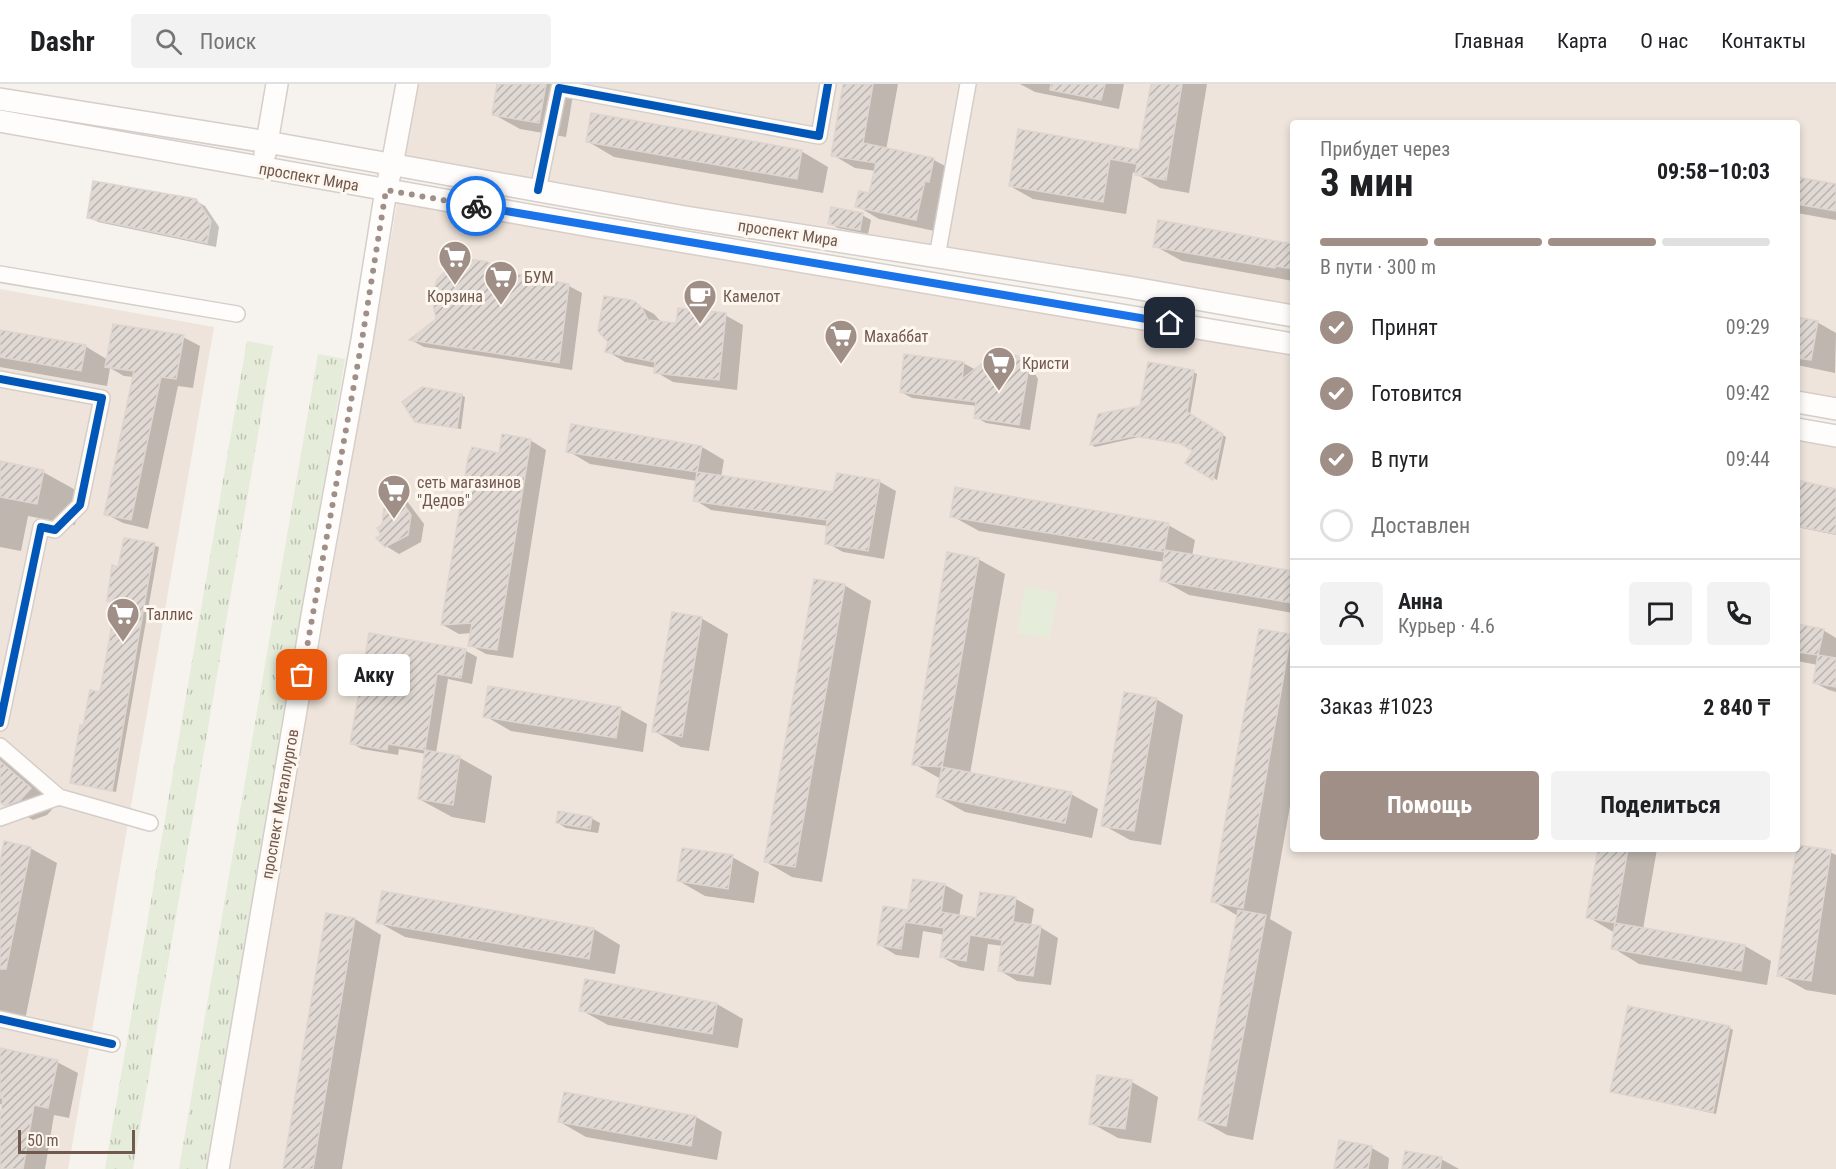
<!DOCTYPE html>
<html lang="ru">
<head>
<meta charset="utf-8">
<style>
  :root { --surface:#fff; --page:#f2f2f2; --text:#202124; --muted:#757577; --line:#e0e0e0; --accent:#a08f86 }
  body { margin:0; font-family:"Roboto Condensed",sans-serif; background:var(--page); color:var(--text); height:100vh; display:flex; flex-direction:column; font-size:22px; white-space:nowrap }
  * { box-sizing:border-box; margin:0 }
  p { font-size:20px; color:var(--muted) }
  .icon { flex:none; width:33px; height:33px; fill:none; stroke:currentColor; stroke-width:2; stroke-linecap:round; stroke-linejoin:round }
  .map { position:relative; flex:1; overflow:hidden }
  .side { position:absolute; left:1290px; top:36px; width:510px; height:732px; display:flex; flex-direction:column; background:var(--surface); border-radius:6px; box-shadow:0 3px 9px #0003 }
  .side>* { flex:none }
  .scale { position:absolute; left:18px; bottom:15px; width:117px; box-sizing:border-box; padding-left:6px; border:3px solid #72594f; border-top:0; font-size:16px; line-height:21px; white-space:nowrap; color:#72594f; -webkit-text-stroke:4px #fdf7ef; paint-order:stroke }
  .pin { position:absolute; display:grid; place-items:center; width:51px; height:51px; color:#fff; margin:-26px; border-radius:12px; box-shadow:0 3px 9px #0006 }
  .courier { position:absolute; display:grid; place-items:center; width:60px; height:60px; margin:-30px; border:4px solid #1a73e8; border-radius:50%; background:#fff; color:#222; box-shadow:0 2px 8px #0007 }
  .bubble { position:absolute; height:42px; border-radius:6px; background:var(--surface); box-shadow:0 3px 9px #0003; font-size:20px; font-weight:700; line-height:42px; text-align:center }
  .headline em { font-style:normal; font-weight:700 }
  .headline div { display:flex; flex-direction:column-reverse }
  .headline { display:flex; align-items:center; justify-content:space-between; height:102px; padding:0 30px }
  h1 { font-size:39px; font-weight:700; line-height:45px }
  .bar { display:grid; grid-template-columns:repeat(4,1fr); gap:9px 6px; align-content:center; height:72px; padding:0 30px }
  .bar i { height:8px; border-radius:4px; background:var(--line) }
  .bar .current { background:var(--accent) }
  .bar p { grid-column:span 4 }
  .line { display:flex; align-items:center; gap:15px; padding:0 30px; border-top:2px solid var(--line) }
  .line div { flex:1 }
  .round { display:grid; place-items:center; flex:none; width:63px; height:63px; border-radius:6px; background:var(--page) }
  ol { padding:0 30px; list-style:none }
  li { display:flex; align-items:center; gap:18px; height:66px }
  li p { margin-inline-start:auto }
  li .icon { padding:6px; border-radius:50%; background:var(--accent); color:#fff; stroke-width:4 }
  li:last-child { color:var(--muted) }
  li i { width:33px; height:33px; border:3px solid var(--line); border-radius:50% }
  .action { display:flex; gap:12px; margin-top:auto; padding:12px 30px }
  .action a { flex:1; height:69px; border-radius:6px; background:var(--accent); color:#fff; font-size:24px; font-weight:700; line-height:69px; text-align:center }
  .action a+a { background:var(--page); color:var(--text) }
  header { display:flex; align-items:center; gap:36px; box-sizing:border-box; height:84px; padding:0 30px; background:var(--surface); border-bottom:2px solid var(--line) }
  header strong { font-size:28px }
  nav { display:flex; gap:33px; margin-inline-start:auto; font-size:21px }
  .search { width:420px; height:54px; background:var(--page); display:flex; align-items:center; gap:15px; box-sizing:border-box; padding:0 21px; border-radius:6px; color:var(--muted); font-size:22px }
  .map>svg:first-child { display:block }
</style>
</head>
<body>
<header>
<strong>Dashr</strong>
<div class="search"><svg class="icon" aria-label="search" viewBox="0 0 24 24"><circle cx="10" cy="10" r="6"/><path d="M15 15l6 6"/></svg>Поиск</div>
<nav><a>Главная</a><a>Карта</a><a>О нас</a><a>Контакты</a></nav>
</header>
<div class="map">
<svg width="1836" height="1085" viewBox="0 0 1836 1085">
  <defs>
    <pattern id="grass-tufts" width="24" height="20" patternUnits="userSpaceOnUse" patternTransform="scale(1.5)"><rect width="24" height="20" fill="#e5ecd9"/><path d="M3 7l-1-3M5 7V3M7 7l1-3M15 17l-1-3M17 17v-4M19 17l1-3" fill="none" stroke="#bec2b2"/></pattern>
    <pattern id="building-hatch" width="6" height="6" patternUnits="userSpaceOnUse" patternTransform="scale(1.5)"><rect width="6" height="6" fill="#dfd8d3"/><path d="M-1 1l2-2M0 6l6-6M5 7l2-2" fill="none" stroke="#b9b2ae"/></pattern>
  </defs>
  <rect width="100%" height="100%" fill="#f6f2ed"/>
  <!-- residential -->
  <g fill="#eee4db">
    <polygon points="407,0 1836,0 1836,325 1797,318 1797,39 1293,39 1293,232 392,81"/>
    <polygon points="397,120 1293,269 1293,765 1797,765 1797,352 1836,358 1836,1085 227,1085"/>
    <polygon points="0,205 214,243 68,1085 0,1085"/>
  </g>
  <!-- grass -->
  <g fill="url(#grass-tufts)">
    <polygon points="247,257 273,262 133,1085 105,1085"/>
    <polygon points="318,270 345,275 207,1085 179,1085"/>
  </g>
  <!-- pitch -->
  <polygon fill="#e5ecd9" points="1025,503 1058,508 1050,554 1017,549"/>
  <!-- shadow -->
  <g fill="#0003">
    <polygon points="498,0 554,0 573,11 566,53 520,45 493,30"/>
    <polygon points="845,0 898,0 886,66 934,76 956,88 939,148 879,135 857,122 871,111 876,87 855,84 833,71"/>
    <polygon points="1020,0 1124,0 1119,25 1035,8"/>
    <polygon points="1152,0 1207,0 1189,109 1160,104 1133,88 1126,130 1033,115 1010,102 1020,47 1141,67"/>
    <polygon points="587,57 801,67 828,83 823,109 614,73"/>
    <polygon points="1797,95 1836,102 1836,136 1797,129"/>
    <polygon points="196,117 205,122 219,143 216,163 98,138 89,133"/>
    <polygon points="862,131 871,136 868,150 838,144 830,139"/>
    <polygon points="1293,160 1293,197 1182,177 1155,162"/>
    <polygon points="504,189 569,202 582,209 572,286 424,263 411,256"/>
    <polygon points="630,217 654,230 662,239 678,241 725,231 743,241 737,306 673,298 656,288 656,284 625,278 607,267"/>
    <polygon points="1797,235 1817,238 1836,249 1835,289 1797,281"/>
    <polygon points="0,247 85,262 108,276 183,253 200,262 193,304 178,302 148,445 123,439 106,430 134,293 124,292 110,284 107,302 0,283"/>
    <polygon points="1018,273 1029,280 1038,295 1030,346 986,339 976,333 977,322 912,314 901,308 963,279 976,286"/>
    <polygon points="1193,288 1197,290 1190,331 1226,353 1217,396 1187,378 1195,367 1186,361 1139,353 1095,363 1092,361"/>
    <polygon points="461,311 465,313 461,345 421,339 416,337"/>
    <polygon points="572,342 702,363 724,376 721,393 834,409 880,398 896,407 884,475 843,468 827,459 828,442 711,426 695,416 697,397 590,380 568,367"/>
    <polygon points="530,356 546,366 513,574 486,570 470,561 472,549 459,550 443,541 500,371"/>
    <polygon points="0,379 43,388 81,409 75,441 28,432 21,467 0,463"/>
    <polygon points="1797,398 1836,406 1836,451 1797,443"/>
    <polygon points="394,409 407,417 424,440 421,458 399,470 386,462 384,442"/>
    <polygon points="952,432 1168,441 1195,456 1192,472 1293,489 1293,529 1189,511 1162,496 1165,478 979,447"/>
    <polygon points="125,455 159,463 116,708 71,698 84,643 101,610 118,519 108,516 120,485"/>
    <polygon points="978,475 1005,490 970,690 1071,710 1098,725 1092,754 965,728 938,713 941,695 914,680"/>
    <polygon points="844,501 871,517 822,798 792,793 766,778"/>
    <polygon points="701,534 728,550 709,667 681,663 654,647"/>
    <polygon points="1797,542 1823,546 1836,554 1836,608 1829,606 1815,599 1818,581 1797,577"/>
    <polygon points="1261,546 1293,553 1293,705 1270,835 1292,848 1253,1056 1227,1051 1200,1036 1238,832 1213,817"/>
    <polygon points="370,550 466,567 477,573 472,600 448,595 436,669 460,674 492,692 485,739 452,733 419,715 426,670 399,665 398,671 362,665 351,659"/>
    <polygon points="1156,615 1183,631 1161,761 1130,756 1103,741"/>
    <polygon points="620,625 647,640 643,668 511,647 485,632"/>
    <polygon points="0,672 57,720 47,731 33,736 0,716"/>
    <polygon points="591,734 600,739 598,749 566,744 558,739"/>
    <polygon points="30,764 57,779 25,936 0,931 0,785"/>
    <polygon points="1599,765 1657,765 1643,845 1745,862 1771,877 1767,901 1639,880 1613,864 1615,849 1588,833"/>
    <polygon points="1830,768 1836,771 1836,911 1806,906 1779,891"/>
    <polygon points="732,773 759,788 754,819 705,812 679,797"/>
    <polygon points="945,801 963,811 959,833 977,835 981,809 1016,815 1034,825 1031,842 1040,843 1058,854 1051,901 1017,897 999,886 1003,862 988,860 984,887 960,883 942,873 945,851 923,847 919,874 896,871 878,860 910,827"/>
    <polygon points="355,835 381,851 342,1085 284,1085"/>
    <polygon points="378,838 594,845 620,861 615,890 405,853"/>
    <polygon points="717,920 743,935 738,964 608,941 581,926"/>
    <polygon points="1730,944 1733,946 1716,1030 1612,1007"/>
    <polygon points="0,966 57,978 78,989 69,1034 54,1031 45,1085 0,1085 0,1043 4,1021 0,1020"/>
    <polygon points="1132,998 1158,1013 1151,1059 1118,1054 1091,1039"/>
    <polygon points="696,1033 722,1048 717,1076 586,1053 560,1038"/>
    <polygon points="1372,1064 1389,1074 1388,1085 1335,1085"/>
    <polygon points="1441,1075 1459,1085 1404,1085"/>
  </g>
  <!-- building -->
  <g fill="url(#building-hatch)" stroke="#ded5d0" stroke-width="1.5">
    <polygon points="497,0 546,0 539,39 492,31"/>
    <polygon points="843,0 873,0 863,59 934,74 929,98 925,97 916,136 855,123 859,107 869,109 876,79 831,72"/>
    <polygon points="1051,0 1105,0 1101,16 1050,6"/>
    <polygon points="1151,0 1182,0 1166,96 1135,91 1137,80 1110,75 1103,118 1009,102 1018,45 1139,66"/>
    <polygon points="591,29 802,66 797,95 586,58"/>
    <polygon points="1797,93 1836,100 1836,127 1797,120"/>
    <polygon points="93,97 196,115 211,137 207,159 87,134"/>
    <polygon points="831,123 863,129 860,146 828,140"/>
    <polygon points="1158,136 1293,160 1293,185 1276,182 1275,184 1153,163"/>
    <polygon points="468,175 488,178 501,187 569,200 559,279 409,256 436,235 432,214 437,196 450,182"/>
    <polygon points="604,212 631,216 636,218 642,224 648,236 676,239 678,224 726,229 719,296 654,289 655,278 605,268 608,258 598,247"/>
    <polygon points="1797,233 1818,237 1811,276 1797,274"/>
    <polygon points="113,240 184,251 176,295 161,293 131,436 104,431 134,287 105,283"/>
    <polygon points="0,246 86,261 81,287 0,273"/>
    <polygon points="997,268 1018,272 1028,288 1019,341 974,334 976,318 900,308 904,270 964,278 962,295"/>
    <polygon points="1148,278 1194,286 1187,328 1223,350 1213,396 1185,379 1193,367 1181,360 1134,352 1090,361 1098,330 1140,322"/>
    <polygon points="422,303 462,310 457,344 415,338 402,318"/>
    <polygon points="571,340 702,362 697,388 566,368"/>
    <polygon points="502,350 531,355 497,566 468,562 472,539 441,541 468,374 472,363 499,369"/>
    <polygon points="0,377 44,386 37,420 0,413"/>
    <polygon points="697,388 833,408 837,389 880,396 868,467 825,460 827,436 693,417"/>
    <polygon points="1797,396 1836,405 1836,450 1797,442"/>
    <polygon points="955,403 1169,439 1164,468 950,433"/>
    <polygon points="394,407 411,431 408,451 385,463 376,454 381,451 377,444 382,441 384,424 386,423 382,415"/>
    <polygon points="124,454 155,459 112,707 70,699 80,641 83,642 90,606 100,608 116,518 107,517 112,481 118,483"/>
    <polygon points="1165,466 1293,487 1293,519 1160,497"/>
    <polygon points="947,468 979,474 942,683 912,681"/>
    <polygon points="814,495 845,500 795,783 764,778"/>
    <polygon points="672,528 702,533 682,653 652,648"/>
    <polygon points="1797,540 1824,545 1818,571 1797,568"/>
    <polygon points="1259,545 1291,550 1243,824 1211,818"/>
    <polygon points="369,549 466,565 461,594 437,590 425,666 388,660 387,666 350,660"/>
    <polygon points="1818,571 1836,574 1836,603 1813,599"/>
    <polygon points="488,602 621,623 616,654 483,633"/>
    <polygon points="1124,608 1157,614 1134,747 1101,742"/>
    <polygon points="425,666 460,672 453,721 418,715"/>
    <polygon points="0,677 31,704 20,716 5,722 0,718"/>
    <polygon points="942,683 1072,708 1065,739 936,713"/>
    <polygon points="558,727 592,733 590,745 556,739"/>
    <polygon points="4,757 31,763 6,885 0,885 0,778"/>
    <polygon points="1797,761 1831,766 1811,897 1777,892"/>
    <polygon points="682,764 733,771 728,805 677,797"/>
    <polygon points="1598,765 1628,765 1615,839 1586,834"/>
    <polygon points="913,795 945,800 941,828 976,834 980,808 1016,813 1013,838 1041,842 1033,892 998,887 1002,856 970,851 966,877 940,873 944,844 905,838 901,865 877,861 883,822 908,826"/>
    <polygon points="382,807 594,844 589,875 376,839"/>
    <polygon points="1238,826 1266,831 1226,1042 1198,1036"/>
    <polygon points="326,829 355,834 313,1085 283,1085"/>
    <polygon points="1615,839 1745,861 1741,887 1611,865"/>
    <polygon points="585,895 717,919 712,950 579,927"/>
    <polygon points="1628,922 1730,942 1713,1028 1610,1008"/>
    <polygon points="0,964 58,976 48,1024 34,1021 23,1085 0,1085 0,1034 3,1014 0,1014"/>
    <polygon points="1097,991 1132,996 1125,1045 1089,1040"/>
    <polygon points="564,1008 696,1032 691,1062 558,1038"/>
    <polygon points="1339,1056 1372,1062 1368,1085 1334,1085"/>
    <polygon points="1405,1067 1442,1073 1440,1085 1402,1085"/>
  </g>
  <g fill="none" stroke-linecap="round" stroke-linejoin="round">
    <!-- minor casing -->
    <g stroke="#d4cec8" stroke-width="18">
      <g id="minor">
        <polyline points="538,106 559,4 819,52 828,0"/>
        <polyline points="937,173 968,0"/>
        <polyline points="0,190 237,230"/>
        <polyline points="0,295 102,314 80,421 55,446 41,443 0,639"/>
        <polyline points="0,662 59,713 150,739"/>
        <polyline points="0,734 59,713"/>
        <polyline points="0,935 112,960"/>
      </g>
    </g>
    <!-- secondary casing -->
    <g stroke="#d6cec9" stroke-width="24">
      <g id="secondary">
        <polyline points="0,15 267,58 685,133 1128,203 1293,232"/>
        <polyline points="0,37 596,143 1293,260"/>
        <polyline points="265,70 277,0"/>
        <polyline points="1797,318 1836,325"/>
        <polyline points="1797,345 1836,352"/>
        <polyline points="218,1085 313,526 362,256 386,106 392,81 407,0"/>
      </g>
    </g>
    <!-- minor -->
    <use href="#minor" stroke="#fefdfc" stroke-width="15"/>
    <!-- secondary -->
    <use href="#secondary" stroke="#fefdfc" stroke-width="21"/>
    <!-- cycleway casing -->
    <g stroke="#fdf7ef" stroke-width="11">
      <g id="cycleway">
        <polyline points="538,106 559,4 819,52 828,0"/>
        <polyline points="0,295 102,314 80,421 55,446 41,443 0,639"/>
        <polyline points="0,935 112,960"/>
      </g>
    </g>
    <!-- cycleway -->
    <use href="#cycleway" stroke="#0057b8" stroke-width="8"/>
  </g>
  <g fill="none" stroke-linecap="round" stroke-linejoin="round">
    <!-- done -->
    <polyline stroke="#a08f86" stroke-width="6" stroke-dasharray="0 10.8" points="302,591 362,256 386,106 476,122"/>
    <!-- route -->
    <polyline stroke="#1a73e8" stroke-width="8" points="476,122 1170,239"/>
  </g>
  <!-- icons -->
  <defs>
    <g id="supermarket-pin" transform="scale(1.725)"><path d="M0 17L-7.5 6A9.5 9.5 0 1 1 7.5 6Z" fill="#a08f86" stroke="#fdf7ef"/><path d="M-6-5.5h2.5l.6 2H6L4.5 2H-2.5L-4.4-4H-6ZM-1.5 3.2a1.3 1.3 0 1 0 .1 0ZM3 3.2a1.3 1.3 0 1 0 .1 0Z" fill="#fff"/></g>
    <g id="cafe-pin" transform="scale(1.725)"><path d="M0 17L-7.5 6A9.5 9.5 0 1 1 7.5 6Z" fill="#a08f86" stroke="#fdf7ef"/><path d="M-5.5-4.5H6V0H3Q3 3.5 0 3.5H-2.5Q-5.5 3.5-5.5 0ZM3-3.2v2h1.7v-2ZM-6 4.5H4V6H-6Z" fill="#fff"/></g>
  </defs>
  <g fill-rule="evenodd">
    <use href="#supermarket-pin" x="455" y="173"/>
    <use href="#supermarket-pin" x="501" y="193"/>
    <use href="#cafe-pin" x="700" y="212"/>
    <use href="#supermarket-pin" x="841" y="252"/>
    <use href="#supermarket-pin" x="999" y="279"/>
    <use href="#supermarket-pin" x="394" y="407"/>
    <use href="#supermarket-pin" x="123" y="530"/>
  </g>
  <g text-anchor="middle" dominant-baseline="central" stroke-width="6" stroke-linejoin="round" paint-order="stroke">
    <!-- street labels -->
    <g font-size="16" fill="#72594f" stroke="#fdf7ef">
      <text transform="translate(309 93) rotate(10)">проспект Мира</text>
      <text transform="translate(788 149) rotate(9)">проспект Мира</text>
      <text transform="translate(280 720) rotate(-80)">проспект Металлургов</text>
    </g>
    <!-- poi labels -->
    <g font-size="16" fill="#72594f" stroke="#fdf7ef" text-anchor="start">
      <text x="524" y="193">БУМ</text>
      <text x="455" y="212" text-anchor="middle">Корзина</text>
      <text x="723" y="212">Камелот</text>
      <text x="864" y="252">Махаббат</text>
      <text x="1022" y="279">Кристи</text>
      <text x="417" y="398">сеть магазинов<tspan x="417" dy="18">"Дедов"</tspan></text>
      <text x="146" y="530">Таллис</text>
    </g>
  </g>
</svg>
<div class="scale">50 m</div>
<div class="pin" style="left:302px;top:591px;background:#ea580c"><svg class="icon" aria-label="bag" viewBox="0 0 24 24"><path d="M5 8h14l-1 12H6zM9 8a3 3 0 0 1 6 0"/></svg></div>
<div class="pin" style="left:1170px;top:239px;background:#1f2937"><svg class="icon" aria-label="home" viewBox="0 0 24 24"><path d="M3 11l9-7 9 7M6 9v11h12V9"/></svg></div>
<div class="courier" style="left:476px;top:122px"><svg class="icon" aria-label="bike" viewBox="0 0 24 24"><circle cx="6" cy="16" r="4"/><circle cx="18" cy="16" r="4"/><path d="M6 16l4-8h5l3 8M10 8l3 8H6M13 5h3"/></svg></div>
<div class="bubble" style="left:338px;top:570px;width:72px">Акку</div>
<section class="side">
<div class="headline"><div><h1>3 мин</h1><p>Прибудет через</p></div><em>09:58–10:03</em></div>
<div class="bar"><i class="current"></i><i class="current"></i><i class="current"></i><i></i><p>В пути · 300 m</p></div>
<ol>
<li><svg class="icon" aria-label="check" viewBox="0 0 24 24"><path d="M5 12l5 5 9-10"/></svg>Принят<p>09:29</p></li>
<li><svg class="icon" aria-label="check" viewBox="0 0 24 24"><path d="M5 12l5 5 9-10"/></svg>Готовится<p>09:42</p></li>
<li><svg class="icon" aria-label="check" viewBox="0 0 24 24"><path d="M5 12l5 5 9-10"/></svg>В пути<p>09:44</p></li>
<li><i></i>Доставлен</li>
</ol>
<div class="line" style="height:108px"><a class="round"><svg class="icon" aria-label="person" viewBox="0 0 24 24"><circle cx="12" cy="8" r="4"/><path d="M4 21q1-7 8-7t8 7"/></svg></a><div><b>Анна</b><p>Курьер · 4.6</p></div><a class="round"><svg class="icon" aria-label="chat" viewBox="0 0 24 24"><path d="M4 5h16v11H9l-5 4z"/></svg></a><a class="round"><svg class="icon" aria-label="phone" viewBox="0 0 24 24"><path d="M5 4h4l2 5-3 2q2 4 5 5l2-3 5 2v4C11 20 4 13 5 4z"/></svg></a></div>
<div class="line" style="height:78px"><div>Заказ #1023</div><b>2 840 ₸</b></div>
<div class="action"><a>Помощь</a><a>Поделиться</a></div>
</section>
</div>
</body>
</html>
